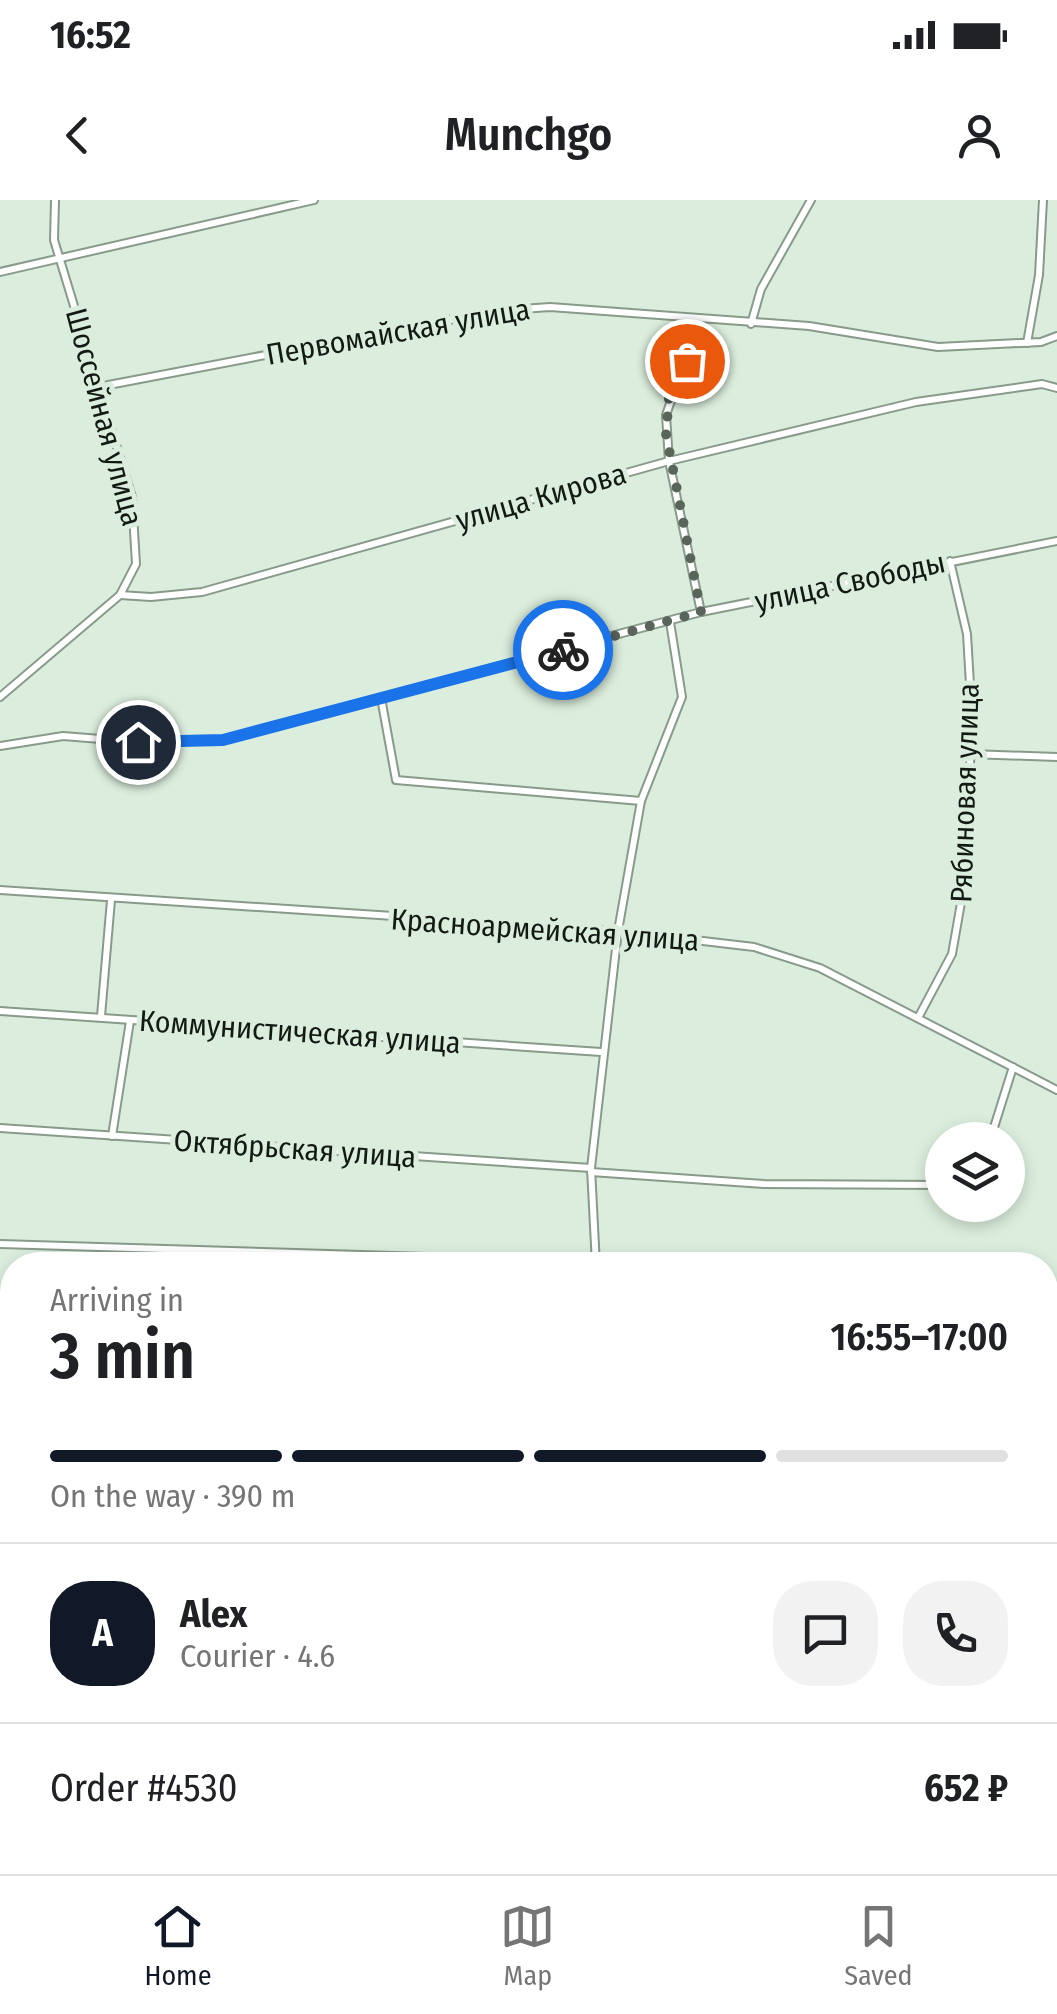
<!DOCTYPE html>
<html lang="en">
<head>
<meta charset="utf-8">
<style>
  :root { --surface:#fff; --page:#f2f2f2; --text:#202124; --muted:#757577; --line:#e0e0e0; --accent:#111827 }
  body { margin:0; font-family:"Fira Sans Condensed",sans-serif; background:var(--page); color:var(--text); height:100vh; display:flex; flex-direction:column; font-size:38px; white-space:nowrap }
  * { box-sizing:border-box; margin:0 }
  p { font-size:32px; color:var(--muted) }
  .icon { flex:none; width:55px; height:55px; fill:none; stroke:currentColor; stroke-width:2; stroke-linecap:round; stroke-linejoin:round }
  .map { position:relative; flex:1; overflow:hidden }
  .details { position:absolute; left:0px; top:1052px; width:1058px; height:622px; display:flex; flex-direction:column; background:var(--surface); border-radius:40px 40px 0 0; box-shadow:0 5px 15px #0003 }
  .details>* { flex:none }
  .fabs { position:absolute; left:925px; top:922px; display:grid; gap:20px }
  .fabs a { display:grid; place-items:center; width:100px; height:100px; border-radius:50%; background:var(--surface); box-shadow:0 5px 15px #0003; font-size:50px }
  .pin { position:absolute; display:grid; place-items:center; width:85px; height:85px; color:#fff; margin:-42px; border:5px solid #fff; border-radius:50%; box-shadow:0 2px 10px #0007 }
  .courier { position:absolute; display:grid; place-items:center; width:100px; height:100px; margin:-50px; border:8px solid #1a73e8; border-radius:50%; background:#fff; color:#222; box-shadow:0 2px 12px #0007 }
  .head em { font-style:normal; font-weight:600 }
  .head div { display:flex; flex-direction:column-reverse }
  .head { display:flex; align-items:center; justify-content:space-between; height:170px; padding:0 50px }
  h1 { font-size:65px; font-weight:600; line-height:75px }
  .bar { display:grid; grid-template-columns:repeat(4,1fr); gap:15px 10px; align-content:center; height:120px; padding:0 50px }
  .bar i { height:12px; border-radius:8px; background:var(--line) }
  .bar .on { background:var(--accent) }
  .bar p { grid-column:span 4 }
  .line { display:flex; align-items:center; gap:25px; padding:0 50px; border-top:2px solid var(--line) }
  .line div { flex:1 }
  .round { display:grid; place-items:center; flex:none; width:105px; height:105px; border-radius:40px; background:var(--page) }
  .status { display:flex; justify-content:space-between; align-items:center; height:70px; padding:0 50px; background:var(--surface); direction:ltr }
  .status svg { height:28px; fill:currentColor }
  header { display:flex; justify-content:space-between; align-items:center; height:130px; padding:0 50px; background:var(--surface); font-size:45px; font-weight:600 }
  .tabs { display:flex; justify-content:space-around; align-items:center; height:140px; border-top:2px solid var(--line); background:var(--surface); font-size:28px; color:var(--muted) }
  .tabs a { display:grid; justify-items:center; gap:5px }
  .tabs .on { color:var(--accent) }
  .map>svg:first-child { display:block }
</style>
</head>
<body>
<div class="status"><b>16:52</b><svg viewBox="0 0 49 12"><path d="M0 12V9h3v3zM5 12V6h3v6zM10 12V3h3v9zM15 12V0h3v12zM26 1h20v11H26zM47 4h2v5h-2z"/></svg></div>
<header><svg class="icon" aria-label="back" viewBox="0 0 24 24"><path d="M15 5l-7 7 7 7"/></svg>Munchgo<svg class="icon" aria-label="person" viewBox="0 0 24 24"><circle cx="12" cy="8" r="4"/><path d="M4 21q1-7 8-7t8 7"/></svg></header>
<div class="map">
<svg width="1057" height="1674" viewBox="0 0 1057 1674">
  <rect width="100%" height="100%" fill="#dbeedd"/>
  <g fill="none" stroke-linecap="round" stroke-linejoin="round">
    <!-- minor casing -->
    <g stroke="#889a8a" stroke-width="10">
      <g id="minor">
        <polyline points="0,72 314,0"/>
        <polyline points="699,121 666,215 669,261 701,412"/>
        <polyline points="751,124 761,89 811,0"/>
        <polyline points="1027,143 1039,75 1043,0"/>
        <polyline points="98,187 496,111 550,107 809,126 938,147 1041,142 1057,136"/>
        <polyline points="120,395 151,397 202,392 669,261 916,202 1042,184 1057,188"/>
        <polyline points="0,497 120,395 136,364 132,297 54,40 55,0"/>
        <polyline points="381,498 396,580 641,601"/>
        <polyline points="0,546 63,536 138,542 223,540 701,412 1057,341"/>
        <polyline points="970,554 1057,557"/>
        <polyline points="0,690 618,731 754,747 820,768 1057,890"/>
        <polyline points="0,811 601,852"/>
        <polyline points="101,816 111,700"/>
        <polyline points="918,818 952,754 965,680 972,518 967,434 950,361"/>
        <polyline points="0,928 591,968"/>
        <polyline points="112,936 130,821"/>
        <polyline points="990,940 1013,867"/>
        <polyline points="591,972 764,984 942,985"/>
        <polyline points="0,1044 596,1062"/>
        <polyline points="596,1065 591,968 618,731 641,601 682,497 670,422"/>
        <polyline points="0,1146 12,1146"/>
        <polyline points="0,1264 12,1264"/>
        <polyline points="1045,1417 1057,1436"/>
        <polyline points="0,1434 12,1438"/>
        <polyline points="3,1595 12,1612"/>
        <polyline points="39,1662 44,1674"/>
        <polyline points="454,1662 459,1674"/>
        <polyline points="627,1662 633,1674"/>
        <polyline points="808,1662 813,1674"/>
        <polyline points="291,1674 315,1662"/>
      </g>
    </g>
    <!-- tertiary casing -->
    <g stroke="#889a8a" stroke-width="11">
      <g id="tertiary">
        <polyline points="1045,1599 1057,1604"/>
        <polyline points="715,1674 741,1662"/>
      </g>
    </g>
    <!-- minor -->
    <use href="#minor" stroke="#fff" stroke-width="6"/>
    <!-- tertiary -->
    <use href="#tertiary" stroke="#fff" stroke-width="8"/>
    <!-- rail casing -->
    <g stroke="#2e3730" stroke-width="6">
      <polyline id="rail" points="1045,1320 1057,1318"/>
    </g>
    <!-- rail -->
    <use href="#rail" stroke="#dbeedd" stroke-width="2.5" stroke-dasharray="8" stroke-linecap="butt"/>
  </g>
  <g fill="none" stroke-linecap="round" stroke-linejoin="round">
    <!-- done -->
    <polyline stroke="#59645a" stroke-width="10" stroke-dasharray="0 18" points="563,450 701,412 666,234 669,197 687,161"/>
    <!-- route -->
    <polyline stroke="#1a73e8" stroke-width="12" points="138,542 223,540 563,450"/>
  </g>
  <g text-anchor="middle" dominant-baseline="central" stroke-width="10" stroke-linejoin="round" paint-order="stroke">
    <!-- street labels -->
    <g font-size="30" fill="#131a14" stroke="#dbeedd">
      <text transform="translate(398 132) rotate(-10)">Первомайская улица</text>
      <text transform="translate(104 217) rotate(75)">Шоссейная улица</text>
      <text transform="translate(541 297) rotate(-16)">улица Кирова</text>
      <text transform="translate(850 382) rotate(-12)">улица Свободы</text>
      <text transform="translate(965 593) rotate(-88)">Рябиновая улица</text>
      <text transform="translate(545 730) rotate(4)">Красноармейская улица</text>
      <text transform="translate(300 832) rotate(4)">Коммунистическая улица</text>
      <text transform="translate(295 949) rotate(4)">Октябрьская улица</text>
    </g>
  </g>
</svg>
<div class="fabs">
<a><svg class="icon" aria-label="layers" viewBox="0 0 24 24"><path d="M12 4l9 5-9 5-9-5zM3 14l9 5 9-5"/></svg></a>
</div>
<div class="pin" style="left:687px;top:161px;background:#ea580c"><svg class="icon" aria-label="bag" viewBox="0 0 24 24"><path d="M5 8h14l-1 12H6zM9 8a3 3 0 0 1 6 0"/></svg></div>
<div class="pin" style="left:138px;top:542px;background:#1f2937"><svg class="icon" aria-label="home" viewBox="0 0 24 24"><path d="M3 11l9-7 9 7M6 9v11h12V9"/></svg></div>
<div class="courier" style="left:563px;top:450px"><svg class="icon" aria-label="bike" viewBox="0 0 24 24"><circle cx="6" cy="16" r="4"/><circle cx="18" cy="16" r="4"/><path d="M6 16l4-8h5l3 8M10 8l3 8H6M13 5h3"/></svg></div>
<section class="details">
<div class="head"><div><h1>3 min</h1><p>Arriving in</p></div><em>16:55–17:00</em></div>
<div class="bar"><i class="on"></i><i class="on"></i><i class="on"></i><i></i><p>On the way · 390 m</p></div>
<div class="line" style="height:180px"><b class="round" style="background:var(--accent);color:#fff">A</b><div><b>Alex</b><p>Courier · 4.6</p></div><a class="round"><svg class="icon" aria-label="chat" viewBox="0 0 24 24"><path d="M4 5h16v11H9l-5 4z"/></svg></a><a class="round"><svg class="icon" aria-label="phone" viewBox="0 0 24 24"><path d="M5 4h4l2 5-3 2q2 4 5 5l2-3 5 2v4C11 20 4 13 5 4z"/></svg></a></div>
<div class="line" style="height:130px"><div>Order #4530</div><b>652 ₽</b></div>
</section>
</div>
<nav class="tabs">
<a class="on"><svg class="icon" aria-label="home" viewBox="0 0 24 24"><path d="M3 11l9-7 9 7M6 9v11h12V9"/></svg>Home</a>
<a><svg class="icon" aria-label="map" viewBox="0 0 24 24"><path d="M3 6l6-2 6 2 6-2v14l-6 2-6-2-6 2zM9 4v14M15 6v14"/></svg>Map</a>
<a><svg class="icon" aria-label="saved" viewBox="0 0 24 24"><path d="M7 4h10v16l-5-4-5 4z"/></svg>Saved</a>
</nav>
</body>
</html>
